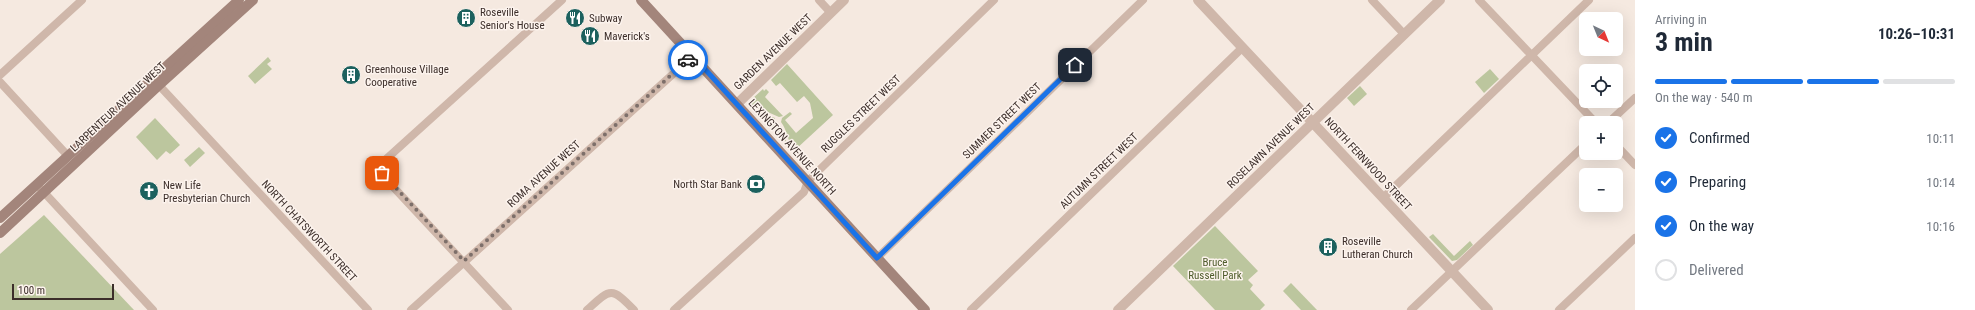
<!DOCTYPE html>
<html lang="en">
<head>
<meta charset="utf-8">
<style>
  :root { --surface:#fff; --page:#f2f2f3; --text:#1f2937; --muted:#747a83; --line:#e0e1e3; --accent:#1a73e8 }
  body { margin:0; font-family:"Roboto Condensed",sans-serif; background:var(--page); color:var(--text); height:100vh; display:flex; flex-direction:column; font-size:15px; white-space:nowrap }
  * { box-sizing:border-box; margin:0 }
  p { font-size:13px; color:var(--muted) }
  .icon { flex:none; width:22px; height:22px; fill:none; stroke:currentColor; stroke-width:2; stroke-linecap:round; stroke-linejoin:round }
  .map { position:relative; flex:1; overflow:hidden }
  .details { display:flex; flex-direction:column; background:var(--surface); width:340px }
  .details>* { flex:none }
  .needle { width:26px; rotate:137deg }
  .controls { position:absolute; left:1579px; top:12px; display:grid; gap:8px }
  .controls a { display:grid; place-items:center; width:44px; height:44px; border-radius:6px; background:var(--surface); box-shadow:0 4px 16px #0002; font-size:20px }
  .scale { position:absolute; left:12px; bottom:10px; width:102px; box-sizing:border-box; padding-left:4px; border:2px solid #3c2e2a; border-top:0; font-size:11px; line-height:14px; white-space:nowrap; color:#3c2e2a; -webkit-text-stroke:3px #fcf3ed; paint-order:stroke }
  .pin { position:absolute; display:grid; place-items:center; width:34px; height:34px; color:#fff; margin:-17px; border-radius:8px; box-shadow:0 2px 6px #0006 }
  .courier { position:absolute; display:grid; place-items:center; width:40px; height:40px; margin:-20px; border:3px solid #1a73e8; border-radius:50%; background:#fff; color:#222; box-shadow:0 1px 5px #0007 }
  .summary em { font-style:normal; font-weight:700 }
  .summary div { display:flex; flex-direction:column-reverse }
  .summary { display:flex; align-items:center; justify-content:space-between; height:68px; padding:0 20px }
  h1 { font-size:26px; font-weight:700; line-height:30px }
  .bar { display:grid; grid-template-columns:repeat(4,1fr); gap:6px 4px; align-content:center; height:48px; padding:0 20px }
  .bar i { height:5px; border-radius:3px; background:var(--line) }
  .bar .active { background:var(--accent) }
  .bar p { grid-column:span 4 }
  ol { padding:0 20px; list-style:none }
  li { display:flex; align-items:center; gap:12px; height:44px }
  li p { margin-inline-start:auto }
  li .icon { padding:4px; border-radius:50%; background:var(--accent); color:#fff; stroke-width:4 }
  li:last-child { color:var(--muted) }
  li i { width:22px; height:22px; border:2px solid var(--line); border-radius:50% }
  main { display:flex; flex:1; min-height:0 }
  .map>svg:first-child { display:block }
</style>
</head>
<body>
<main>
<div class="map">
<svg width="1635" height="310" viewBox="0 0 1635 310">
  <rect width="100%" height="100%" fill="#f5e9e0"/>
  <!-- green -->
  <g fill="#bcc69e">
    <polygon points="268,57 271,61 267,64 272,69 255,84 248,76"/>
    <path d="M787 64 833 115 795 150C787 142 788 131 781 122L782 118 790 112 792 114 785 120 796 133 813 118 810 103 804 96 797 102 780 83 776 86 771 80Z"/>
    <polygon points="1490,69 1499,79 1484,93 1475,82"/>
    <polygon points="1360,86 1367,94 1354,106 1347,98"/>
    <polygon points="763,89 764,91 766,89 769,92 765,97 783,116 779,117 761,109 755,109 750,103 752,99"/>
    <path d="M758 111 775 118V121C782 127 786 131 786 142Z"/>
    <polygon points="155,118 180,145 170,154 166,151 157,160 136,137"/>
    <polygon points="199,147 205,153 190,167 184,160"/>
    <polygon points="44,215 134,310 0,310 0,254"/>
    <polygon points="1215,226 1258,271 1248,280 1253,285 1250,289 1265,305 1260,310 1215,310 1173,266"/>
    <polygon points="1433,234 1454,256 1470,241 1473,245 1457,260 1452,261 1429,237"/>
    <polygon points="1291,283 1317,310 1301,310 1283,291"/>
  </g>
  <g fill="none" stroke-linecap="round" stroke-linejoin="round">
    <!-- minor -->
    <g stroke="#cfb7aa" stroke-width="8">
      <polyline points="819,0 831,13"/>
      <polyline points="1372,0 1404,34"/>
      <polyline points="1479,0 1596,123"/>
      <polyline points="0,75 82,0"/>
      <polyline points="0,82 68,156"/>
      <polyline points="156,82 368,310"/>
      <polyline points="1608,123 1635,98"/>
      <polyline points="1616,145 1635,165"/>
      <polyline points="40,188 153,310"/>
      <polyline points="1383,198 1589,0"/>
      <polyline points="877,258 1143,0"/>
      <polyline points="411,310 693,56"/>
      <polyline points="508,310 384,177 381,168 384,161 562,0"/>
      <path d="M587 310C610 289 611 286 634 310"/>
      <polyline points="674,310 804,192 808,181 994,0"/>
      <polyline points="971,310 1242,48"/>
      <polyline points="1411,310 1586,144"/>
      <polyline points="1559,310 1635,238"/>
    </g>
    <!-- tertiary -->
    <g stroke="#cfb7aa" stroke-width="10">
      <polyline points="1198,0 1488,310"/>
      <polyline points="737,104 844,0"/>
      <polyline points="1118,310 1440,0"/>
    </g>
    <!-- secondary -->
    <g stroke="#a3857b" stroke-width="10">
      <polyline points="641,0 925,310"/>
      <polyline points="0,218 239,0"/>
      <polyline points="0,233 159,85 253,0"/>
    </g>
  </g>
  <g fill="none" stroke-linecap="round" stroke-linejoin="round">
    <!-- done -->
    <polyline stroke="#7d6f6a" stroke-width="4" stroke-dasharray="0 7.2" points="382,173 464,261 688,60"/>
    <!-- route -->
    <polyline stroke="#1a73e8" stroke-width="5" points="688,60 693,56 877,258 1075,65"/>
  </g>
  <!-- icons -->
  <defs>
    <g id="building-disc" transform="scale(1)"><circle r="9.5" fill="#1c615e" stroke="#fcf3ed"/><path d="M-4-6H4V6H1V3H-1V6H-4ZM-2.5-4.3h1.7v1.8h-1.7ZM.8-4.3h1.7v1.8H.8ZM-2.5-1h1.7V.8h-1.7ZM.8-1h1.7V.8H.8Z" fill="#fff"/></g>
    <g id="restaurant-disc" transform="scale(1)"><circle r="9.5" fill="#1c615e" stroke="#fcf3ed"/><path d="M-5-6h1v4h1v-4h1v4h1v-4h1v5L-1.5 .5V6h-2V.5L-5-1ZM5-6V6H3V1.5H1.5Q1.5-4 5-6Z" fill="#fff"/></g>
    <g id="bank-disc" transform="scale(1)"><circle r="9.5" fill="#1c615e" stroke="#fcf3ed"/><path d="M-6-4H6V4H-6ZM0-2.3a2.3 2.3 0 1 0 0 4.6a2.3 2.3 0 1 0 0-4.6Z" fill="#fff"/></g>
    <g id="church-disc" transform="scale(1)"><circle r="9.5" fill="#1c615e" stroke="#fcf3ed"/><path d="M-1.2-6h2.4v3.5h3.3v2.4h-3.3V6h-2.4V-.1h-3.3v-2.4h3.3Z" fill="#fff"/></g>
  </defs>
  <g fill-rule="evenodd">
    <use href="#building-disc" x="466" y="18"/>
    <use href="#restaurant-disc" x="575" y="18"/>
    <use href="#restaurant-disc" x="590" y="36"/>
    <use href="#building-disc" x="351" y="75"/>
    <use href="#bank-disc" x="756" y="184"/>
    <use href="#church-disc" x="149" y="191"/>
    <use href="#building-disc" x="1328" y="247"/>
  </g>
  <g text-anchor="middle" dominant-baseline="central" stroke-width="3" stroke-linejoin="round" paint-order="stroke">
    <!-- poi labels -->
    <g font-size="11" fill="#3c2e2a" stroke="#fcf3ed" text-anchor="start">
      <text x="480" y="12">Roseville<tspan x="480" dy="13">Senior's House</tspan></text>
      <text x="589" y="18">Subway</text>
      <text x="604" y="36">Maverick's</text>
      <text x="365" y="69">Greenhouse Village<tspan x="365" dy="13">Cooperative</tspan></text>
      <text x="742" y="184" text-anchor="end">North Star Bank</text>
      <text x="163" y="185">New Life<tspan x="163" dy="13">Presbyterian Church</tspan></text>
      <text x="1342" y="241">Roseville<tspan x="1342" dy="13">Lutheran Church</tspan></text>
    </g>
    <!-- street labels -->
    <g font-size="11" fill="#3c2e2a" stroke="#fcf3ed">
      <text transform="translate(773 52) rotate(-44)">GARDEN AVENUE WEST</text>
      <text transform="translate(118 107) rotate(-43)">LARPENTEUR AVENUE WEST</text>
      <text transform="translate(861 114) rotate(-44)">RUGGLES STREET WEST</text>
      <text transform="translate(1002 121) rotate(-44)">SUMMER STREET WEST</text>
      <text transform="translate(1271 146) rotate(-44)">ROSELAWN AVENUE WEST</text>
      <text transform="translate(792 147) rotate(48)">LEXINGTON AVENUE NORTH</text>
      <text transform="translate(1368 164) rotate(47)">NORTH FERNWOOD STREET</text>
      <text transform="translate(1099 171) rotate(-44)">AUTUMN STREET WEST</text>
      <text transform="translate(544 174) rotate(-42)">ROMA AVENUE WEST</text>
      <text transform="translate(309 231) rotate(47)">NORTH CHATSWORTH STREET</text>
    </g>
    <!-- park labels -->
    <g font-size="11" fill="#4f5c2c" stroke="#fcf3ed">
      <text x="1215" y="262">Bruce<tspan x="1215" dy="13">Russell Park</tspan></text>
    </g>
  </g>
</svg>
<div class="controls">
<a><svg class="needle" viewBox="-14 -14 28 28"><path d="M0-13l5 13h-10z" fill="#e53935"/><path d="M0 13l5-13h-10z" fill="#747a83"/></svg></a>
<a><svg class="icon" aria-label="locate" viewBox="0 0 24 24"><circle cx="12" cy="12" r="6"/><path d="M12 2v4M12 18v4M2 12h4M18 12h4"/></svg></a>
<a>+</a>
<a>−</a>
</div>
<div class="scale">100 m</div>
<div class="pin" style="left:382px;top:173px;background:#ea580c"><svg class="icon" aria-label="bag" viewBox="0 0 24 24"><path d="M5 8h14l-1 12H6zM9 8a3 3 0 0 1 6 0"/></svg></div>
<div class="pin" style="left:1075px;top:65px;background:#1f2937"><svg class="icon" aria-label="home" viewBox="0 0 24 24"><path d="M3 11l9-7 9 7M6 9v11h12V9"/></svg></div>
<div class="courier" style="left:688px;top:60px"><svg class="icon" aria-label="car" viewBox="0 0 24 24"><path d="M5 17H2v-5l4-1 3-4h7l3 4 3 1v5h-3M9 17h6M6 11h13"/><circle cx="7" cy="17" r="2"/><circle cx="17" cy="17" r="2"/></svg></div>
</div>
<section class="details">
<div class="summary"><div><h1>3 min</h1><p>Arriving in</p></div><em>10:26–10:31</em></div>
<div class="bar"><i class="active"></i><i class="active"></i><i class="active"></i><i></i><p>On the way · 540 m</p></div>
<ol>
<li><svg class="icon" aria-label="check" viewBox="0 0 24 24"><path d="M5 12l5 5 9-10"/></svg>Confirmed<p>10:11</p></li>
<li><svg class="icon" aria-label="check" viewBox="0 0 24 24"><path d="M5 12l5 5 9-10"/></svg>Preparing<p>10:14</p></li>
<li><svg class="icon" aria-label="check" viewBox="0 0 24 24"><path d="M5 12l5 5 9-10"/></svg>On the way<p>10:16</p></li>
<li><i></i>Delivered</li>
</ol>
</section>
</main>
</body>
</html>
